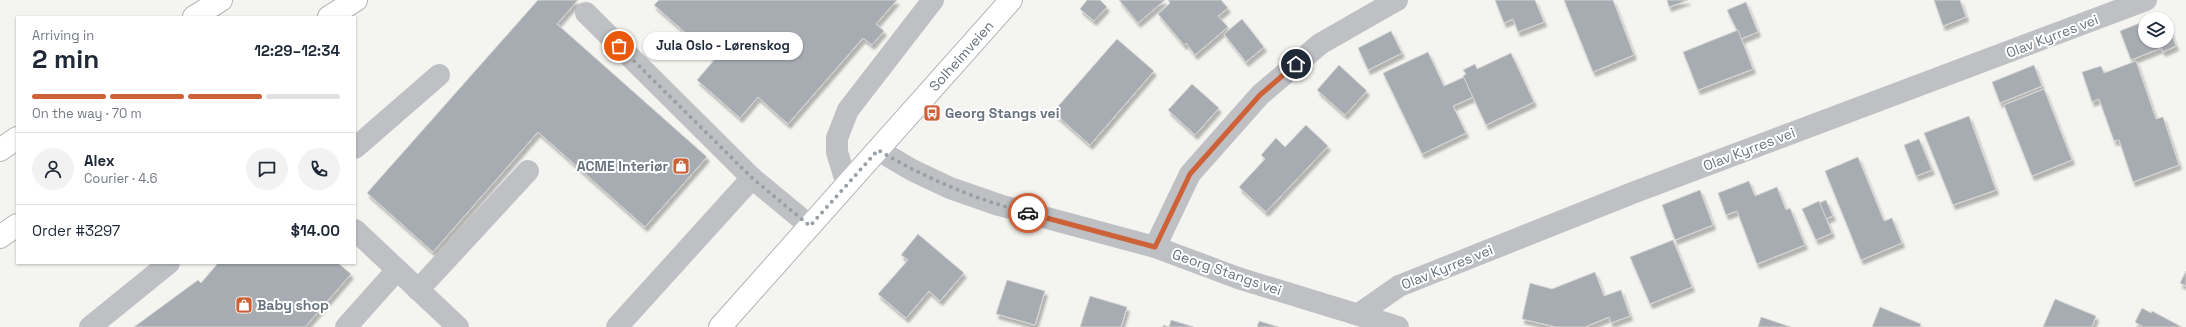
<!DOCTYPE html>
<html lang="en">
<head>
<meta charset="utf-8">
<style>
  :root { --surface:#fff; --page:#f2f2f3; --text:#1f2937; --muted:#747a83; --line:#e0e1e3; --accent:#cd6238 }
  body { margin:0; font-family:"Space Grotesk",sans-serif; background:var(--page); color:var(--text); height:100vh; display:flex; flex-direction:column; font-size:15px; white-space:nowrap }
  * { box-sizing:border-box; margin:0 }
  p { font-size:13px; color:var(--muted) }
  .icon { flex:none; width:22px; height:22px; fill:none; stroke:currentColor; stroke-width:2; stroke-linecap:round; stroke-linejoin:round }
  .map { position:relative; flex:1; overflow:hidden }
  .side { position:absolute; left:16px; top:16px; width:340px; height:248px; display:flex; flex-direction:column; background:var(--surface); border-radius:0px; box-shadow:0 1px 3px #0004 }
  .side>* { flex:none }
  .buttons { position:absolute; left:2138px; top:12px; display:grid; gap:8px }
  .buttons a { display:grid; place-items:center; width:36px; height:36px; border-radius:50%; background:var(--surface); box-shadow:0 1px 3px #0004; font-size:20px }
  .pin { position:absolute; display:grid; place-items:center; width:34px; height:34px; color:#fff; margin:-17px; border:2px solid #fff; border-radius:50%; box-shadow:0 1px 4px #0007 }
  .courier { position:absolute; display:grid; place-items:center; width:40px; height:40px; margin:-20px; border:3px solid #cd6238; border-radius:50%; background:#fff; color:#222; box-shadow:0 1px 5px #0007 }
  .bubble { position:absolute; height:28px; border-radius:14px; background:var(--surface); box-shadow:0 1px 3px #0004; font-size:13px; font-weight:700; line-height:28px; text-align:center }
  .headline em { font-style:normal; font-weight:700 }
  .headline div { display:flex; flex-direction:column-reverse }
  .headline { display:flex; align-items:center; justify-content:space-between; height:68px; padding:0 16px }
  h1 { font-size:26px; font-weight:700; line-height:30px }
  .bar { display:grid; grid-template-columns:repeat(4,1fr); gap:6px 4px; align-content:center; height:48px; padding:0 16px }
  .bar i { height:5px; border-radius:3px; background:var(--line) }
  .bar .active { background:var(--accent) }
  .bar p { grid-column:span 4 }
  .line { display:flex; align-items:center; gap:10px; padding:0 16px; border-top:1px solid var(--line) }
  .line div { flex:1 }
  .round { display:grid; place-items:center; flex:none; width:42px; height:42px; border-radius:21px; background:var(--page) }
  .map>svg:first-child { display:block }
</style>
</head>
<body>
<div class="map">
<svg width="2186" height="327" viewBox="0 0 2186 327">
  <defs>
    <filter id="shadow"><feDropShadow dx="2.5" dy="4.5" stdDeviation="1" flood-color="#0004"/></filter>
  </defs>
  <rect width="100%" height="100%" fill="#f4f4f1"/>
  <!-- building -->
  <g fill="#a7acb2" stroke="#d5d5d3" filter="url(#shadow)">
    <polygon points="538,0 578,0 557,24 707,157 645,227 538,132 433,252 367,193"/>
    <polygon points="659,0 897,0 876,24 884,31 872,45 863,38 788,124 758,97 740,118 697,80 715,59 654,5"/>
    <polygon points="1087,0 1100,0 1107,7 1094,21 1080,9"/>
    <polygon points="1119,0 1165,0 1138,23"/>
    <polygon points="1168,0 1221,0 1228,8 1218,16 1228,27 1195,55 1186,43 1184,45 1158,14 1170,3"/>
    <polygon points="1495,0 1535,0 1544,22 1518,32 1513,19 1504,23"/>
    <polygon points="1564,0 1613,0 1634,55 1593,72"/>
    <polygon points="1667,0 1688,0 1669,7"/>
    <polygon points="1934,0 1960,0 1966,17 1943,26"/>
    <polygon points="1746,2 1758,32 1741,39 1727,10"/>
    <polygon points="2163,14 2165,19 2150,19"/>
    <polygon points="1242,19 1264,47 1246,62 1224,34"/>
    <polygon points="2145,21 2145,41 2167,41 2167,23 2176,46 2163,52 2161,48 2131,60 2120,31"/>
    <polygon points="1738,30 1753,69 1698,90 1683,52"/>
    <polygon points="1391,31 1402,53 1368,70 1358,48"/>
    <polygon points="1117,39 1154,71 1090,145 1053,112"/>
    <polygon points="1428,52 1444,86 1464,77 1473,97 1453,106 1466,133 1422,154 1383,73"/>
    <polygon points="1511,53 1534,102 1486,125 1463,76 1466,74 1463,70 1475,64 1477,69"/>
    <polygon points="2136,61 2156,119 2163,117 2179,165 2133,182 2119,140 2114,141 2099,99 2092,102 2082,72 2101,66 2104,73"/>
    <polygon points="1339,65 1367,91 1345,115 1317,90"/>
    <polygon points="2034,65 2042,86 2000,103 1992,82"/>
    <polygon points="1192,84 1219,108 1195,135 1168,110"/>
    <polygon points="2044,89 2072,160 2032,176 2004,105"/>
    <polygon points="1969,116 1996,190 1953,205 1924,133"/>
    <polygon points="1306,125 1328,146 1266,212 1239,187 1265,159 1261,155 1276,138 1285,147"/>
    <polygon points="1919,139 1932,170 1916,176 1904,145"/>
    <polygon points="1858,157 1884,221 1892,218 1902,243 1861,260 1825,171"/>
    <polygon points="1749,181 1755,196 1777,187 1786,210 1790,208 1805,245 1757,264 1737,211 1726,215 1718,193"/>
    <polygon points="1700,190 1713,225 1675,240 1662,205"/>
    <polygon points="1826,200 1833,216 1826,219 1819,203"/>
    <polygon points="1819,201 1832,233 1816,240 1802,209"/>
    <polygon points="918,234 964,273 940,301 929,291 906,318 878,294 908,260 901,255"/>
    <polygon points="1673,240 1692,287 1650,304 1630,257"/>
    <polygon points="218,263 338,263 351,274 305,327 134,327 198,280 201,283"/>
    <polygon points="2186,271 2186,286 2180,283"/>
    <polygon points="1595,272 1604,296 1621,290 1630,316 1611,323 1609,317 1585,327 1556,327 1522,319 1530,283 1552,289"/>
    <polygon points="1007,280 1045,291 1035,325 996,314"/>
    <polygon points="1090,296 1127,307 1121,327 1080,327"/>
    <polygon points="2055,299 2096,316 2092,327 2043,327"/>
    <polygon points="1880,307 1921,324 1920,327 1872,327"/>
    <polygon points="2142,308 2151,313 2152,311 2182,327 2143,327 2135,322"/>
    <polygon points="1761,317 1791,327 1758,327"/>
    <polygon points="1171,320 1194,327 1163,327 1163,325 1169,327"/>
    <polygon points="1259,321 1279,327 1257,327"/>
  </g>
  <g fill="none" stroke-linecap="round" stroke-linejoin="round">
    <!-- major casing -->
    <g stroke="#b1b4b8" stroke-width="24">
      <g id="major">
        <path id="s1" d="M720 327 1011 0"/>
      </g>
    </g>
    <!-- highway casing -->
    <g stroke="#b3b5b8" stroke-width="24">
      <g id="highway">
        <polyline points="194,17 221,0"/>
        <polyline points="329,17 356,0"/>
        <polyline points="0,150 17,138"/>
        <polyline points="0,237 17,225"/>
      </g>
    </g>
    <!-- minor -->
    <g stroke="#bec0c4" stroke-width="22">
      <polyline points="586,13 752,178 810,226"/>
      <polyline points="355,148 439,75"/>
      <polyline points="878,150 912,170 950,188 999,205 1155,247 1238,278 1398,327"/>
      <polyline points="847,185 837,152 837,138 848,110 933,0"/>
      <polyline points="355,230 458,327"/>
      <polyline points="1155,247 1190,174 1260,95 1320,44 1397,0"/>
      <polyline points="418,290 528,171"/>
      <polyline points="1359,314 1399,286 1635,192 2146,0"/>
      <polyline points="90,327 169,263"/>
      <polyline points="346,327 397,270"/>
      <polyline points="617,327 752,178"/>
    </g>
    <!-- major -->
    <use href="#major" stroke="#fff" stroke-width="22"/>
    <!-- highway -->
    <use href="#highway" stroke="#fff" stroke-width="22"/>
  </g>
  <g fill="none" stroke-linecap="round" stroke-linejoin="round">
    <!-- done -->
    <path stroke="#98a0a6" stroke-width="4" stroke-dasharray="0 7.2" d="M619 46 752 178 810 226 878 150C925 178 974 199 1028 213"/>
    <!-- route -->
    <polyline stroke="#cd6238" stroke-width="5" points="1028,213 1155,247 1190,174 1260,95 1296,64"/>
  </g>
  <!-- icons -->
  <defs>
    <g id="bus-square" transform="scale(0.9)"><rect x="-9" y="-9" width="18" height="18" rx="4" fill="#cd6238" stroke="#fff"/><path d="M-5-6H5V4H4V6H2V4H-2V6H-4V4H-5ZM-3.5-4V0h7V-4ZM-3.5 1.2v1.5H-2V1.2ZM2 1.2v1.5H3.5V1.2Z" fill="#fff"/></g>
    <g id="shop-square" transform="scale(0.9)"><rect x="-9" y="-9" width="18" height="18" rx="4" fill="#cd6238" stroke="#fff"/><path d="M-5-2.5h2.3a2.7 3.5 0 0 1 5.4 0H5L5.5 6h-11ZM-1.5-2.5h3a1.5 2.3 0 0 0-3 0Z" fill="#fff"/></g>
  </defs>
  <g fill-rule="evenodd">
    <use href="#bus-square" x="932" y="113"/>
    <use href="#shop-square" x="681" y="166"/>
    <use href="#shop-square" x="244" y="305"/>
  </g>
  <g text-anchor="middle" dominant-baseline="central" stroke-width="4" stroke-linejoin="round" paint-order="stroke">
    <!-- street labels -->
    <g font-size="14" fill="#67727e" stroke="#fff">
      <text transform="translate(2052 36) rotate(-21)">Olav Kyrres vei</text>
      <text stroke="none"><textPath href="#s1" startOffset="363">Solheimveien</textPath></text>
      <text transform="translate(1749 149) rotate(-21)">Olav Kyrres vei</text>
      <text transform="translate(1447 267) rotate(-22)">Olav Kyrres vei</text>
      <text transform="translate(1227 272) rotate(19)">Georg Stangs vei</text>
    </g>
    <!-- poi labels -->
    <g font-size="14" font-weight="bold" fill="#67727e" stroke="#fff" text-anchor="start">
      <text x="945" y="113">Georg Stangs vei</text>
      <text x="668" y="166" text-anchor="end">ACME Interiør</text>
      <text x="257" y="305">Baby shop</text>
    </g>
  </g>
</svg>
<div class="buttons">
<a><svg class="icon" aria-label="layers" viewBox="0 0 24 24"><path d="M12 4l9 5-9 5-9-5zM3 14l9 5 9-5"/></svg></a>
</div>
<div class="pin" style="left:619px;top:46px;background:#ea580c"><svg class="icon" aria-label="bag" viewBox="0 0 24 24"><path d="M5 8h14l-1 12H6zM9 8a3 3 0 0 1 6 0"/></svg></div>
<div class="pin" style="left:1296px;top:64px;background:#1f2937"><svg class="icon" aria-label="home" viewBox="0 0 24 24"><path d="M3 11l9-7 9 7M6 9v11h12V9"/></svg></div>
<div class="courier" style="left:1028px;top:213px"><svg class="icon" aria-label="car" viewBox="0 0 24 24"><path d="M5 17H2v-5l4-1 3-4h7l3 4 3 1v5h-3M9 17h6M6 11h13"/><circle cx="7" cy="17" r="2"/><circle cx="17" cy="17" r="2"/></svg></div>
<div class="bubble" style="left:643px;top:32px;width:160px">Jula Oslo - Lørenskog</div>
<section class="side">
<div class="headline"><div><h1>2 min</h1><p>Arriving in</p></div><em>12:29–12:34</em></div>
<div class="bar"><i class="active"></i><i class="active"></i><i class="active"></i><i></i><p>On the way · 70 m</p></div>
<div class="line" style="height:72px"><a class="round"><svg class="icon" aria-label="person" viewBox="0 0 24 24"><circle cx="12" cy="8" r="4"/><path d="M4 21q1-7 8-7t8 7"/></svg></a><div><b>Alex</b><p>Courier · 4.6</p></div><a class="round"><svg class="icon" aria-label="chat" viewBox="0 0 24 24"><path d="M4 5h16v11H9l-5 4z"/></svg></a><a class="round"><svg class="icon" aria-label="phone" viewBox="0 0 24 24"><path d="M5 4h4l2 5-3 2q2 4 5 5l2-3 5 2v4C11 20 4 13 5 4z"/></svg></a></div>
<div class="line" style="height:52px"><div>Order #3297</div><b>$14.00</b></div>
</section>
</div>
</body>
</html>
